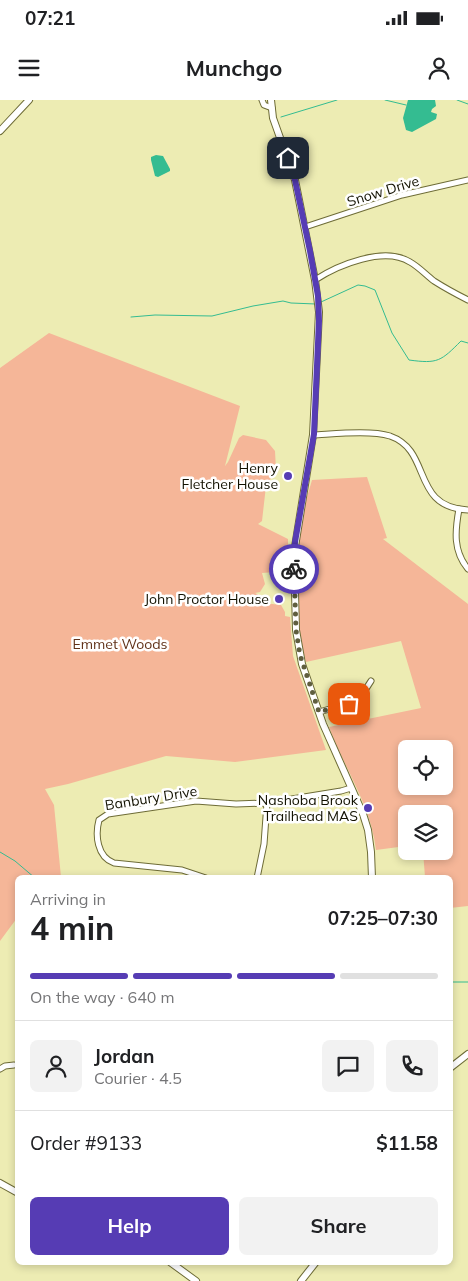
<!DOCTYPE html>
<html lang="en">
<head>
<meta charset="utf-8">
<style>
  :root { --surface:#fff; --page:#f2f2f2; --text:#202124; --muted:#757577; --line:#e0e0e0; --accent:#563cb4 }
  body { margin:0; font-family:Mulish,sans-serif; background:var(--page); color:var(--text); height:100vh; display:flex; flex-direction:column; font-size:19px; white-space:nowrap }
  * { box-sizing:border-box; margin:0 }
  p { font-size:16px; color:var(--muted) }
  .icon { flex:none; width:28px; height:28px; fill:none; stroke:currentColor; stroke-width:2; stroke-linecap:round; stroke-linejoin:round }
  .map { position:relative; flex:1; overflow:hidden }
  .side { position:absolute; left:15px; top:775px; width:438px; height:390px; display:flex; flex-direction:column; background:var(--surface); border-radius:8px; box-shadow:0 2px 8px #0003 }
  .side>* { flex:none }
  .tools { position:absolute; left:398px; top:640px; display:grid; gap:10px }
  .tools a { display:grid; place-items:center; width:55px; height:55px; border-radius:8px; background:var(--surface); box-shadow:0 2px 8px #0003; font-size:25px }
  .pin { position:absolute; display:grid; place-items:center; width:42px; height:42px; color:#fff; margin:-21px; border-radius:10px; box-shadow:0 2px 8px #0006 }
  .courier { position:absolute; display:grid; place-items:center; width:50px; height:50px; margin:-25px; border:4px solid #563cb4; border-radius:50%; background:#fff; color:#222; box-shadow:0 1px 6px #0007 }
  .head em { font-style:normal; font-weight:700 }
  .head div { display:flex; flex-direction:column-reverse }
  .head { display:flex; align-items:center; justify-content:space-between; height:85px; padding:0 15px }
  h1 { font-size:32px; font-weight:700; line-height:38px }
  .bar { display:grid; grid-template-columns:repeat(4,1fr); gap:8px 5px; align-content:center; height:60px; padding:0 15px }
  .bar i { height:6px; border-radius:4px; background:var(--line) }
  .bar .current { background:var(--accent) }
  .bar p { grid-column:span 4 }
  .line { display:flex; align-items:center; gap:12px; padding:0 15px; border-top:1px solid var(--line) }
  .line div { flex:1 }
  .round { display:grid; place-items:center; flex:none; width:52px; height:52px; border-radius:8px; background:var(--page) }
  .primary-button { display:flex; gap:10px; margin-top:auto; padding:10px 15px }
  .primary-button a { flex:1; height:58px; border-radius:8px; background:var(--accent); color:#fff; font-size:20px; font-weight:700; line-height:58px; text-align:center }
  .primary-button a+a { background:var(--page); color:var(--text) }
  .status { display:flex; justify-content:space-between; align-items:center; height:35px; padding:0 25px; background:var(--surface); direction:ltr }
  .status svg { height:14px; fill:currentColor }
  header { display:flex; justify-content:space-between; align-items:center; height:65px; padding:0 15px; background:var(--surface); font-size:22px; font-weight:700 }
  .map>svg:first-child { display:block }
</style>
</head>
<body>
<div class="status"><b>07:21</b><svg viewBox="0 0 49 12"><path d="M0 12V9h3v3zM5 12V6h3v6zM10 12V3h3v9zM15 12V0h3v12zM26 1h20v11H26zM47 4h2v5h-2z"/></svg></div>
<header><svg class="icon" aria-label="menu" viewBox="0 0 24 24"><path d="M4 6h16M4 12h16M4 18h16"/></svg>Munchgo<svg class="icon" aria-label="person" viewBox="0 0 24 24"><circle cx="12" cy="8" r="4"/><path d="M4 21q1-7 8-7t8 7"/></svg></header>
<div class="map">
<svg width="468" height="1181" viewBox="0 0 468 1181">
  <rect width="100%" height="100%" fill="#edecb3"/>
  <!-- green -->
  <g fill="#f5b698" fill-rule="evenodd">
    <polygon points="49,233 240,306 225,366 228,362 239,338 243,335 266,340 275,351 276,370 266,386 262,421 258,424 288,439 288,471 262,473 265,484 260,492 255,493 259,495 264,503 281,505 285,512 285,516 290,517 293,556 326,650 235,662 166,656 68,684 45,689 54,705 61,777 18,778 17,818 0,841 0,268"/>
    <path d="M367 377 387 438 383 439 468 504V806L450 808V778L425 777 423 751H444V714H406V746L376 750C371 705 344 668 329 627L421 608 401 541 306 562C294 519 295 457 303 413 305 402 309 391 312 380ZM406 649H444V686H406Z"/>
  </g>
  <!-- water -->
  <g fill="#34bc91">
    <polygon points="408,0 435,0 436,6 432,9 431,12 437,14 436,19 412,32 406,30 403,18"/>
    <polygon points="156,55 163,56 170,69 170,71 158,77 155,76 151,60 151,57"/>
  </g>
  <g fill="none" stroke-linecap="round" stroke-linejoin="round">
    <!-- stream -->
    <g stroke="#34bc91" stroke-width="1">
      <polyline points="385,0 406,5"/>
      <polyline points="457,0 468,4"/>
      <polyline points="281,17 337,0"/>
      <path d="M321 202 358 185 365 186 375 190 392 233 409 260C438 264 441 261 461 241L468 243"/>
      <polyline points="131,217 155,215 212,216 253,206 283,201 291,203 316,204"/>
      <polyline points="0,752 15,761 35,778"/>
      <polyline points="450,882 468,882"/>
    </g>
    <!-- minor casing -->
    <g stroke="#6e6c37" stroke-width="7">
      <g id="minor">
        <polyline points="262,0 264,5 272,8"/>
        <polyline points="305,127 402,95 468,80"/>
        <path d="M315 180C338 165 384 146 410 162 419 167 426 175 434 181 445 188 456 194 468 200"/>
        <path d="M313 335C334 334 371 330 390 336 433 351 410 407 468 410"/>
        <path d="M459 409C455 431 453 451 468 469"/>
        <polyline points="319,612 355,602 360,598 371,581"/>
        <path d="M206 778 182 770 114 763C97 757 95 735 99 720L108 714 196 701 236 704 267 703 341 691 351 688"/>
        <polyline points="257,778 264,744 267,703"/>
        <polyline points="0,969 5,966 14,965"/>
      </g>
    </g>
    <!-- major casing -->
    <g stroke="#6e6c37" stroke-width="8">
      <g id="major">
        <polyline points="271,0 273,18 295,80 315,180 319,212 313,335 294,453 296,530 302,564 323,624 363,714 368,730 371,752 372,778"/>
        <polyline points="0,31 29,0"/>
        <polyline points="450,968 468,954"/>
        <polyline points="0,1083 18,1093"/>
        <polyline points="170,1162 196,1181"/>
        <polyline points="301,1181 316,1162"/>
      </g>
    </g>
    <!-- minor -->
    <use href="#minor" stroke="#fff" stroke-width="5"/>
    <!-- major -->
    <use href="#major" stroke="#fff" stroke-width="6"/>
  </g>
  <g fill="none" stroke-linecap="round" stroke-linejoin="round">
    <!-- done -->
    <polyline stroke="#5f5e3f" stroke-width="5" stroke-dasharray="0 9" points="294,469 296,530 300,555 319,612 349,604"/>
    <!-- route -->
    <polyline stroke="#563cb4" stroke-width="6" points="288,58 295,80 310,151 318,196 319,221 314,334 295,442 294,469"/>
  </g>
  <!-- markers -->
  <g fill="#563cb4" stroke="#fff" stroke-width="2">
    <circle cx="288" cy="376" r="5"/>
    <circle cx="279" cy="499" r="5"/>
    <circle cx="368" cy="708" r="5"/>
  </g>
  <g text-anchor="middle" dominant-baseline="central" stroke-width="5" stroke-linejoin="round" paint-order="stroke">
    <!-- street labels -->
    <g font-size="14" fill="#121100" stroke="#fff">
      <text transform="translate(383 91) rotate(-17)">Snow Drive</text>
      <text transform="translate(151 698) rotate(-9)">Banbury Drive</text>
    </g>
    <!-- poi labels -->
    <g font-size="14" fill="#121100" stroke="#fff" text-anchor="end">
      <text x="278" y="368">Henry<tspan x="278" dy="16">Fletcher House</tspan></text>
      <text x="269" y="499">John Proctor House</text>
      <text x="358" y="700">Nashoba Brook<tspan x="358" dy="16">Trailhead MAS</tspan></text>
    </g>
    <!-- park labels -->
    <g font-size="14" fill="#613219" stroke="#fff">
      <text x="120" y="544">Emmet Woods</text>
    </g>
  </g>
</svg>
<div class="tools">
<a><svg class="icon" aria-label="locate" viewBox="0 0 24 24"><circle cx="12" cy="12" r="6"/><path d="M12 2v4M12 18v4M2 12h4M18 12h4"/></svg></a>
<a><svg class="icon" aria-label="layers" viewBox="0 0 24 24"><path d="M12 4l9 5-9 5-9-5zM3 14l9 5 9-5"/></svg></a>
</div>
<div class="pin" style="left:349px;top:604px;background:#ea580c"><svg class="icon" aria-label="bag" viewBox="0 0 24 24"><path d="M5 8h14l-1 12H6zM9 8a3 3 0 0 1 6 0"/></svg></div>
<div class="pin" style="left:288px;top:58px;background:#1f2937"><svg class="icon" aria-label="home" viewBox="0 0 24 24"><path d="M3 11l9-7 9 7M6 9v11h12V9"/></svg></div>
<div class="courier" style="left:294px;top:469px"><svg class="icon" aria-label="bike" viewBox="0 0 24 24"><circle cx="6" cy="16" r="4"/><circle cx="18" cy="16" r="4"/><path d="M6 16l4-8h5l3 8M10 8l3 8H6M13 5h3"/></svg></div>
<section class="side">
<div class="head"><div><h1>4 min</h1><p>Arriving in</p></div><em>07:25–07:30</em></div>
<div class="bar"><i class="current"></i><i class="current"></i><i class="current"></i><i></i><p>On the way · 640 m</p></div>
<div class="line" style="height:90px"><a class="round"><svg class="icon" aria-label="person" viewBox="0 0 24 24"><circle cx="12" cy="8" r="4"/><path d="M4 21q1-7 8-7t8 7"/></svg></a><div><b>Jordan</b><p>Courier · 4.5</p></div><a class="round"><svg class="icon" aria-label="chat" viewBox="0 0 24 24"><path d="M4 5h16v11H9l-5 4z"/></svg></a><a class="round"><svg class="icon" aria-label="phone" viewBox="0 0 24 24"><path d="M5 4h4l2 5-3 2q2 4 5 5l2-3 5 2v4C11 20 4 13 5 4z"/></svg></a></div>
<div class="line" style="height:65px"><div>Order #9133</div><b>$11.58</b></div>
<div class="primary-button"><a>Help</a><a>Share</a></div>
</section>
</div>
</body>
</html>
